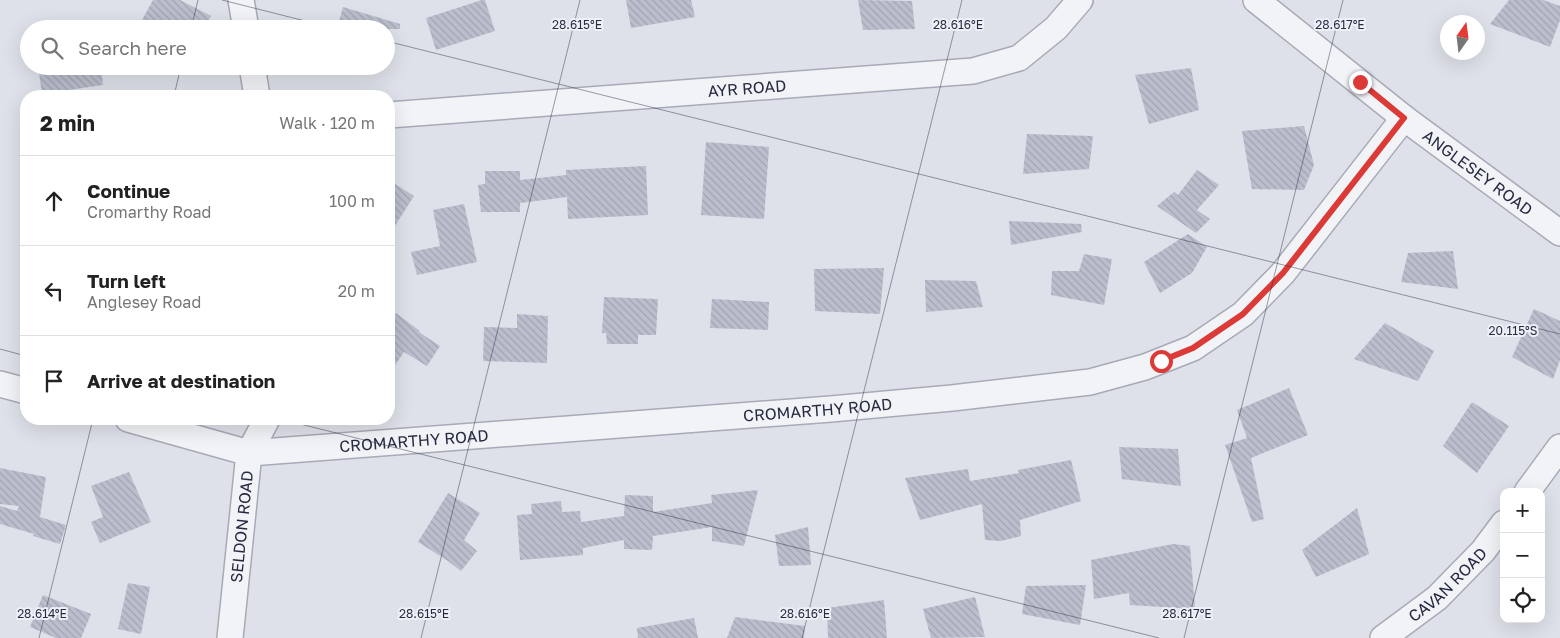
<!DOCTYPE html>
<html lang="en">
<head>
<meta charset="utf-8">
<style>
	body { margin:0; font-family:"Golos Text",sans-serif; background:#f2f2f2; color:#222 }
	.controls { position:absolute; right:15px; bottom:15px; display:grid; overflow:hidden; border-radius:10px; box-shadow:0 5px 20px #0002 }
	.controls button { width:45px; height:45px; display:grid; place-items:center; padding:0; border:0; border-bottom:1px solid #e0e0e0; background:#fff; color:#222; font:25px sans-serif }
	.compass { position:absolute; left:1440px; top:15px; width:45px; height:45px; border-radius:50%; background:#fff; box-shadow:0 5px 20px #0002; rotate:14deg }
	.stop { position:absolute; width:15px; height:15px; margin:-11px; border:4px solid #db3a37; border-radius:50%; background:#fff }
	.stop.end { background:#db3a37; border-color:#fff; box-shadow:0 1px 5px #0008 }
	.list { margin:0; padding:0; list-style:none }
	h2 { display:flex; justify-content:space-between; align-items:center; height:65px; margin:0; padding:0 20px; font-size:21px }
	h2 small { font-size:16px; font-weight:400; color:#767676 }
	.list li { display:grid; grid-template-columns:32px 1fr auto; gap:15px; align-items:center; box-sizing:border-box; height:90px; padding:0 20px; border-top:1px solid #e0e0e0 }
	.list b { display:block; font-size:19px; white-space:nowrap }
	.list p { margin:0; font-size:16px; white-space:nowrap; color:#767676 }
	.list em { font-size:16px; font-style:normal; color:#767676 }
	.icon { flex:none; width:28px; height:28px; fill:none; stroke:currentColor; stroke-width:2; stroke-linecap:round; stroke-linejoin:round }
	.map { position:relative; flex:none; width:1560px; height:638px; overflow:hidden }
	.search { position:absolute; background:#fff; box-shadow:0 5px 20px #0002; left:20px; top:20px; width:375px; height:55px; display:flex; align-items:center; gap:12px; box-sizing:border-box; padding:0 18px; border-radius:28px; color:#767676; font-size:19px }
	.panel { position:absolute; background:#fff; box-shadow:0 5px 20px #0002; left:20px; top:90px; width:375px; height:335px; border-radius:20px }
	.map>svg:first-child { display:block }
	.building { fill:url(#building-back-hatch) }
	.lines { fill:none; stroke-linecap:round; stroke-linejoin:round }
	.minor-casing { stroke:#a7aab7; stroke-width:28 }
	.minor { stroke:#f2f3f7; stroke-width:25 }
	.route { stroke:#db3a37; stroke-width:6 }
	.ticks { fill:none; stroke:#262b42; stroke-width:1; stroke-opacity:0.45 }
	.labels { text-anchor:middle; stroke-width:4; stroke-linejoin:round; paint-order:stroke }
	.street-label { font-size:16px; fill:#262b42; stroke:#eef0f7 }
	.ticks-label { font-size:12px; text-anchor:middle; fill:#262b42; stroke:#eef0f7; stroke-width:4; stroke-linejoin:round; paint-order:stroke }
</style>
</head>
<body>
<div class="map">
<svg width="1560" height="638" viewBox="0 0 1560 638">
	<defs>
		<pattern id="building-back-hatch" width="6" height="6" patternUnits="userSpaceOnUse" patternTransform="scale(1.25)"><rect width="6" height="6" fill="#bbbfcd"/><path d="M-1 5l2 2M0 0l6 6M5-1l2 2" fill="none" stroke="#a1a4b1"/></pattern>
	</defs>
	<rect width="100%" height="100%" fill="#dee1e9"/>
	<path class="building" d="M153 0H180L211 16 204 29H137Z
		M482 0H485L495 31 436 50 426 18Z
		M626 0H691L695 17 631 28Z
		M858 0 912 1 915 29 863 30Z
		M1509 0H1543L1560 6V20L1550 47 1490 24Z
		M343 7 400 24V29H337Z
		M38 66H101L103 85 42 94Z
		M1191 68 1199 110 1149 124 1135 75Z
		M1304 126 1314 165 1304 190 1252 189 1242 131Z
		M1027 134 1093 136 1089 169 1023 174Z
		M706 142 769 147 764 219 701 215Z
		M646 166 648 215 568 219 567 197 520 203V212H481L478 185 485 184V171H520V180L566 175V170Z
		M1197 170 1219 185 1197 210 1210 219 1196 233 1157 206 1174 192 1178 195Z
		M389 180 414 196 389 235Z
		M464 204 477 262 417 275 411 252 440 246 433 210Z
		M1009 221 1081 224 1082 232 1011 245Z
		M1188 234 1207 247 1192 273 1160 293 1144 262Z
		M1453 251 1458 289 1401 282 1408 253Z
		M1084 254 1112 259 1104 305 1051 295 1052 271H1079Z
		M884 268 880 314 815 311 814 269Z
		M925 280 976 281 983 307 926 312Z
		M604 297 658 299 656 335H638V344H607L606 333H602Z
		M712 299 769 302 768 330 710 328Z
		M1534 309 1560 321V360L1553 379 1512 357Z
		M396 313 420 331 419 332 440 346 427 366 404 352 389 374V323Z
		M517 314 548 316 547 363 483 361 484 327 517 328Z
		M1385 323 1434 351 1418 381 1354 359Z
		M1289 388 1308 435 1251 458 1264 519 1252 522 1225 445 1247 438 1237 410Z
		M1472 402 1509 426 1477 473 1443 446Z
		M1119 447 1178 449 1181 486 1122 479Z
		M1071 460 1081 501 1020 520 1021 536 1001 541 985 540 982 504 920 520 905 478 968 469 970 481 1019 473 1018 470Z
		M0 468 46 477 40 517 66 525 60 544 33 536 34 534 0 524V506L17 511 19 506 0 504Z
		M129 472 151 522 100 543 91 522 103 517 91 486Z
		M758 490 744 546 712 541V527L653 536 652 550 624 549V540L583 548V555L520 560 517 515 532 514 531 504 561 501 562 512 580 511 581 522 624 516 625 495 653 496V512L712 503 711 495Z
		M448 493 480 513 464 540 477 551 461 571 448 561 418 542Z
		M1357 508 1369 554 1316 577 1302 550Z
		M808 527 811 565 779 566 775 535Z
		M1173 544 1190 546 1195 609 1130 605 1129 593 1094 599 1091 560Z
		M128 583 150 587 141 634 118 629Z
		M1086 585 1080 625 1022 614 1026 586Z
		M43 595 91 614 81 638H56L30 627Z
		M975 597 985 637 931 638 923 609Z
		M884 600 887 638H828L827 608Z
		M735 617 805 626 804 638H727Z
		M694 618 698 638H638L637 628Z"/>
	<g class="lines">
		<defs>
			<g id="minor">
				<path d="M241 0 246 29"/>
				<path id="s1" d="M1256 0 1404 118 1560 233"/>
				<path d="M252 66 257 96"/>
				<path id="s2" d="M389 115 973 71 1019 58 1056 28 1080 0"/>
				<path d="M0 384 26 391"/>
				<path id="s3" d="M128 419 249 453 831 409 952 398 1090 382 1145 367 1193 348 1243 314 1283 273 1404 118"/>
				<path d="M1527 492 1560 447"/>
				<path id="s4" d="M230 638 249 453 267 419"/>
				<path id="s5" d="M1383 638 1437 598 1483 551 1504 523"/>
			</g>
		</defs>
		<use href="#minor" class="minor-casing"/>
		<use href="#minor" class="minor"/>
	</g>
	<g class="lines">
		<path class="route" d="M1161 361 1193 348 1243 314 1283 273 1404 118 1360 82"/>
	</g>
	<path class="ticks" d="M222 0 337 29M191 29 198 0M386 41 1560 334M174 96 181 66M0 349 26 356M280 419 1159 638M39 638 93 419M421 638 580 0M802 638 962 0M1184 638 1343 0"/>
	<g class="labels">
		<g class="street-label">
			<text dy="6" stroke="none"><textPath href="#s2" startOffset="359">AYR ROAD</textPath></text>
			<text dy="6" stroke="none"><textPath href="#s1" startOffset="281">ANGLESEY ROAD</textPath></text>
			<text dy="6" stroke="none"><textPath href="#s3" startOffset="696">CROMARTHY ROAD</textPath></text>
			<text dy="6" stroke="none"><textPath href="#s3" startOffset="291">CROMARTHY ROAD</textPath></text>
			<text dy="6" stroke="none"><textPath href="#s4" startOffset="112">SELDON ROAD</textPath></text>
			<text dy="6" stroke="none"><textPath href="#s5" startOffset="84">CAVAN ROAD</textPath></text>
		</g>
	</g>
	<g class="ticks-label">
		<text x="577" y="29">28.615°E</text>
		<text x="958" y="29">28.616°E</text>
		<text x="1340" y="29">28.617°E</text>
		<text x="1513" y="335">20.115°S</text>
		<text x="42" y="618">28.614°E</text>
		<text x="424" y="618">28.615°E</text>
		<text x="805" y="618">28.616°E</text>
		<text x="1187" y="618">28.617°E</text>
	</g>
</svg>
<div class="controls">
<button>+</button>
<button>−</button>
<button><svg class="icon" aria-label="locate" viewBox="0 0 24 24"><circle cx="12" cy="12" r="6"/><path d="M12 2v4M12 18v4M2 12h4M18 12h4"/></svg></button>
</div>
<svg class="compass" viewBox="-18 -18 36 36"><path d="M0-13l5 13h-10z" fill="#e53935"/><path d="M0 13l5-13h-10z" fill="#767676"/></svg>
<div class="stop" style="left:1161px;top:361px"></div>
<div class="stop end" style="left:1360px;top:82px"></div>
<div class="search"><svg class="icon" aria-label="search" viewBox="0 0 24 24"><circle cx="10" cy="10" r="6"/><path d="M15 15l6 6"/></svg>Search here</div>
<section class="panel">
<h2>2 min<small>Walk · 120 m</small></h2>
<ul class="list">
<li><svg class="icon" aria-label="ahead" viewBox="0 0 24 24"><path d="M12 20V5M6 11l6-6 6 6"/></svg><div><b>Continue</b><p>Cromarthy Road</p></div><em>100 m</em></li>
<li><svg class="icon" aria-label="left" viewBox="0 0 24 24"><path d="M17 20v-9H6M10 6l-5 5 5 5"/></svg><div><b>Turn left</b><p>Anglesey Road</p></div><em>20 m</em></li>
<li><svg class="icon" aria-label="arrive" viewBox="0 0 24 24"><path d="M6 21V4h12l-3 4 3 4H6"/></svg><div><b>Arrive at destination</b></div></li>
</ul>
</section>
</div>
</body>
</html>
